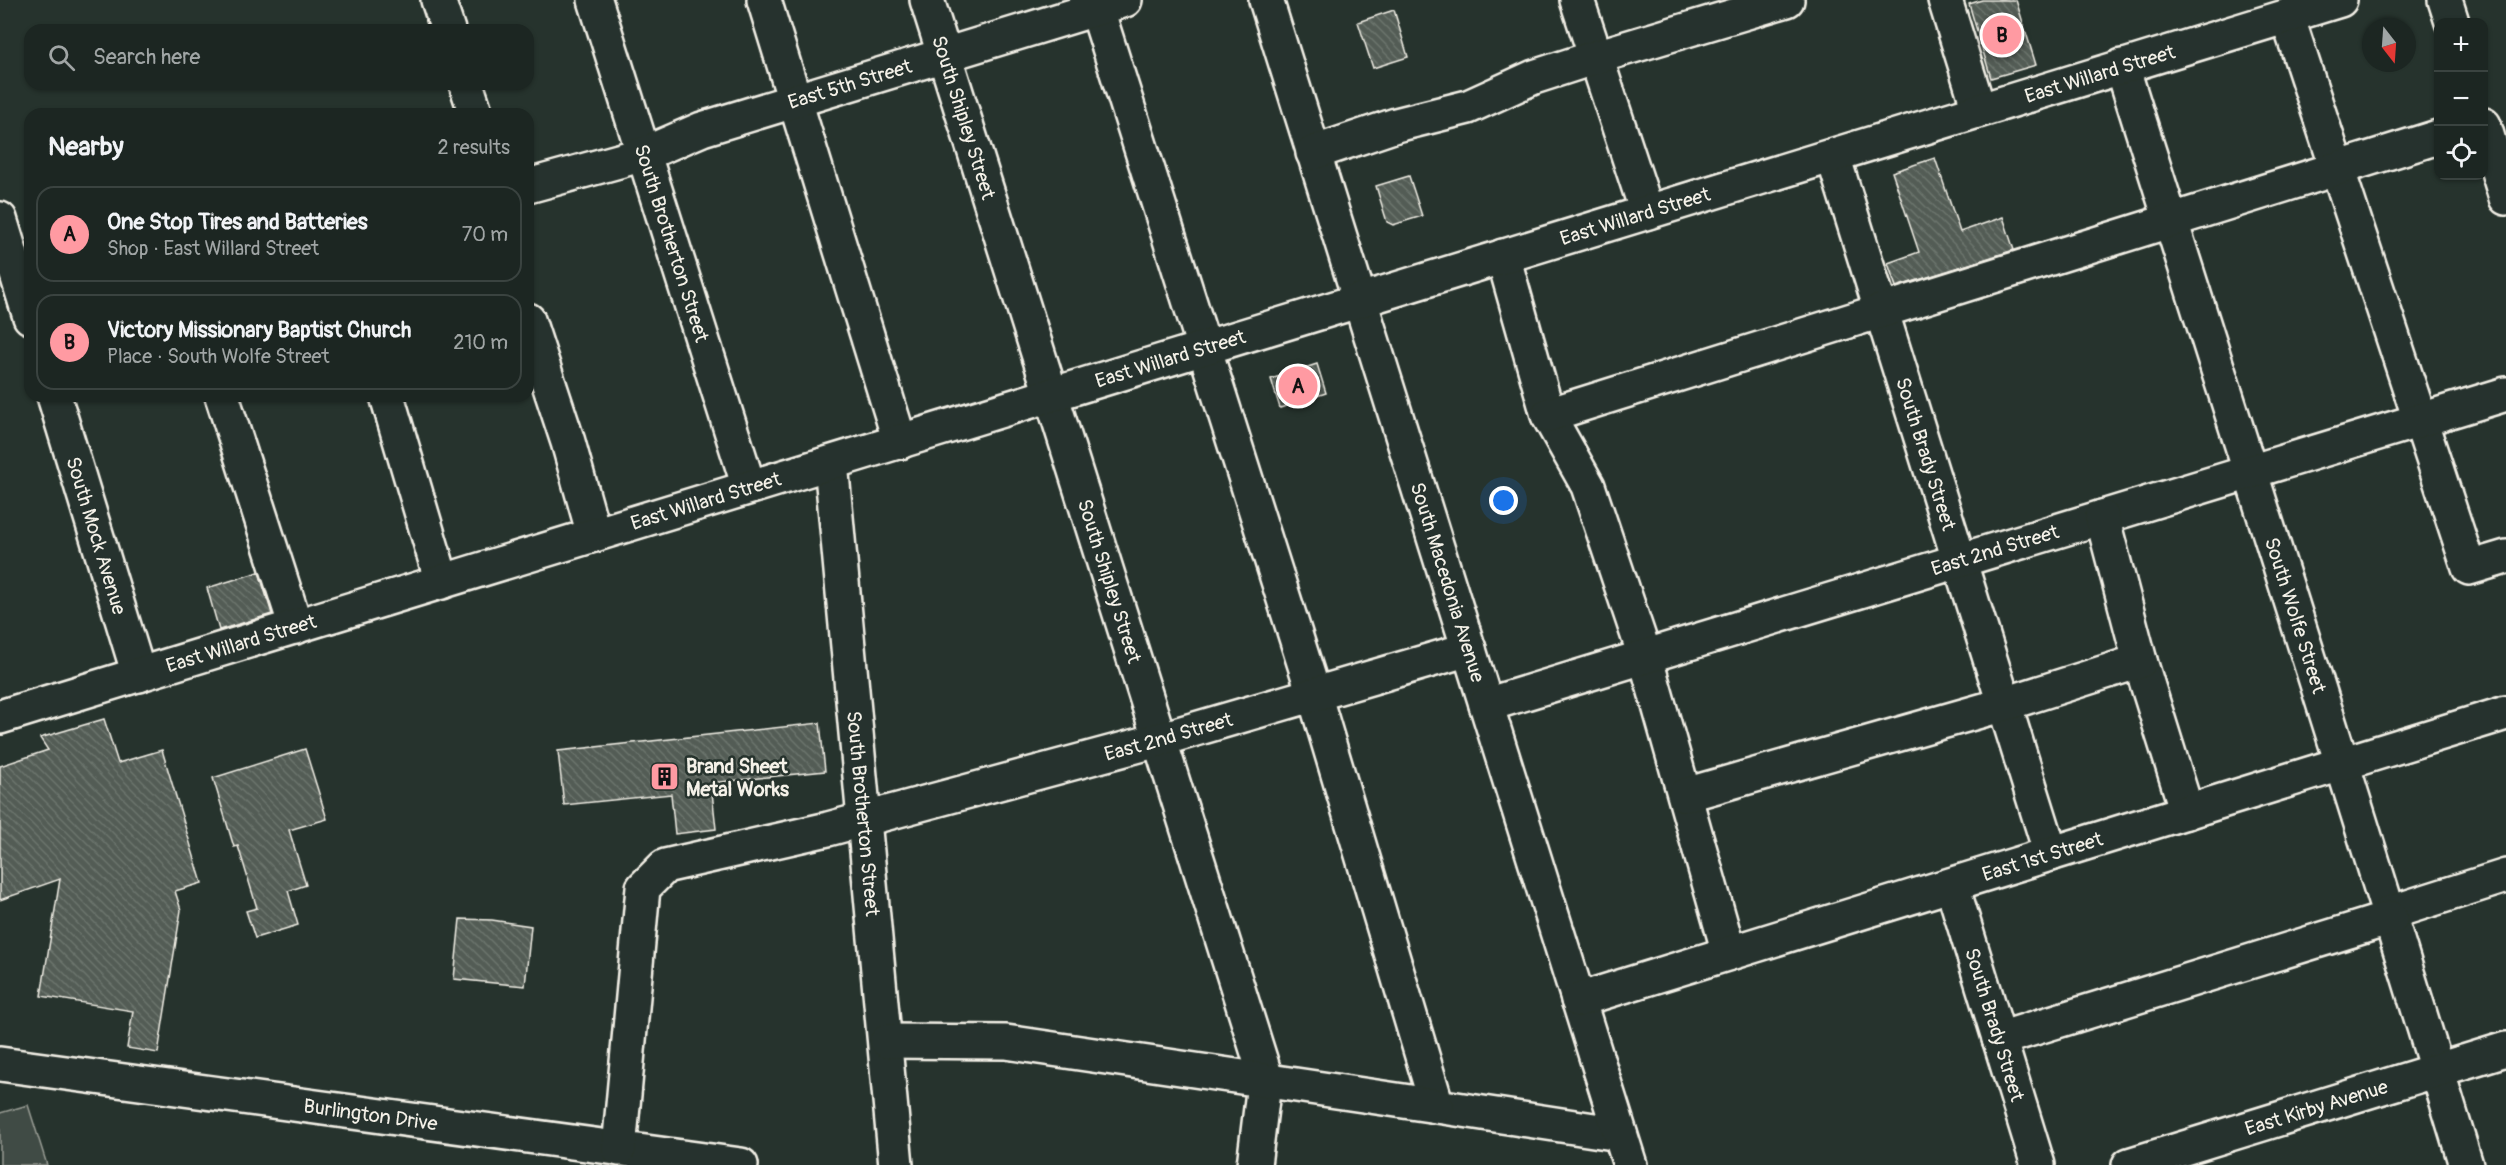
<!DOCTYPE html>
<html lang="en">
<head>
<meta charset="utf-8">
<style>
	body { margin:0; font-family:Pangolin,sans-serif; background:#29322f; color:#f1f3f6 }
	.controls { position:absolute; right:18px; top:18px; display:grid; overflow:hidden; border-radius:12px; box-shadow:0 2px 4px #0004 }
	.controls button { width:54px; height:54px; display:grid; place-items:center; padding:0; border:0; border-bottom:2px solid #3a4340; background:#1c2622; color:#f1f3f6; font:30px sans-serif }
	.compass { position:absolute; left:2362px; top:18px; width:54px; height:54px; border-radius:50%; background:#1c2622; box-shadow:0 2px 4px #0004; rotate:163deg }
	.you { position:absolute; left:1504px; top:501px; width:21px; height:21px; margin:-15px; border:4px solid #fff; border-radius:50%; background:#1a73e8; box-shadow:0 0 0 9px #1a73e833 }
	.badge { display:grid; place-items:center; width:39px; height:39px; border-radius:50%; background:#ff9aa2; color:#111; font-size:20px; font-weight:700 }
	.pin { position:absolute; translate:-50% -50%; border:3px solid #fff; box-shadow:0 2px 6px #0006 }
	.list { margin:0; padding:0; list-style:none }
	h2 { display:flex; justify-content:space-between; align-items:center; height:78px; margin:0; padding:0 24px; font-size:26px }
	h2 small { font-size:20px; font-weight:400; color:#a0a5a5 }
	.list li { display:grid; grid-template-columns:39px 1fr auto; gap:18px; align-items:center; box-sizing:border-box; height:96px; margin:0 12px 12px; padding:0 12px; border:2px solid #3a4340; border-radius:18px }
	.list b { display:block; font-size:22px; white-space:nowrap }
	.list p { margin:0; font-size:20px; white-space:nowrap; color:#a0a5a5 }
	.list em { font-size:20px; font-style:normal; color:#a0a5a5 }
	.icon { flex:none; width:33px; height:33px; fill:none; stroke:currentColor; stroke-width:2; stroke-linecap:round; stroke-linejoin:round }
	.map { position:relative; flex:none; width:2506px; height:1165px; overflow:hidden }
	.search { position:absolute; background:#1c2622; box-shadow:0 2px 4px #0004; left:24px; top:24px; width:510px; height:66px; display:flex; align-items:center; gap:15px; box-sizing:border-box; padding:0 21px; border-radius:18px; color:#a0a5a5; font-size:22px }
	.panel { position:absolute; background:#1c2622; box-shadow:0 2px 4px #0004; left:24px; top:108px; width:510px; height:294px; border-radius:18px }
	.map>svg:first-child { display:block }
	.green { fill:#414b45; stroke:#9a9e96; stroke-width:1.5 }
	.building { fill:url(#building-back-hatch); stroke:#f4f1e8; stroke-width:1.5 }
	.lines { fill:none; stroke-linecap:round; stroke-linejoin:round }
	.minor-casing { stroke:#f4f1e8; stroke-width:38 }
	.minor { stroke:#26332d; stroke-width:33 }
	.labels { text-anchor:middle; stroke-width:5; stroke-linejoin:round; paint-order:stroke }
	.street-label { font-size:20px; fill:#f4f1e8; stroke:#26332d }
	.poi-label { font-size:20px; font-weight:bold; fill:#f4f1e8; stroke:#26332d; text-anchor:start }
</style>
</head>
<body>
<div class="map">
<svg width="2506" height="1165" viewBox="0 0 2506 1165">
	<defs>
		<pattern id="building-back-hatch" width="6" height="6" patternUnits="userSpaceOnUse" patternTransform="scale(1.5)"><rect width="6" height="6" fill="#525c55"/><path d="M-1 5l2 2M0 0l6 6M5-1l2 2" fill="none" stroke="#6c746d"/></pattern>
	</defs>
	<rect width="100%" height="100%" fill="#26332d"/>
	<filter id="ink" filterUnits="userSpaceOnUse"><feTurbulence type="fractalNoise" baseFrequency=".0167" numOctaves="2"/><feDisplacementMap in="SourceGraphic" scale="12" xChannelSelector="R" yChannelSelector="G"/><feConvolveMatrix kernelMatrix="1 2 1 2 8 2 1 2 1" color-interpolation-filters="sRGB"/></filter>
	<g filter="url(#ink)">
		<path class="green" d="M28 1105 47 1165H0V1113Z"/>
		<path class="building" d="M1982 0H2016L2036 65 1991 78 1969 4Z
			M1394 10 1408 57 1373 68 1358 22Z
			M1935 158 1960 232 2003 217 2014 250 1896 287 1888 263 1919 252 1892 172Z
			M1409 176 1422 216 1393 225 1387 222 1376 186Z
			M1317 364 1326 393 1280 408 1271 379Z
			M259 572 272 614 219 630 207 588Z
			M104 719 118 763 162 750 202 883 175 891 181 910 158 1053 127 1048 133 1011 41 996 60 879 0 900V766L48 750 40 738Z
			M820 723 825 771 711 783 716 829 675 834 671 794 564 805 558 751Z
			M305 749 327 819 289 830 306 885 288 891 298 925 255 938 246 911 257 908 238 846 234 847 213 778Z
			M460 919 492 920 531 926 525 986 454 979Z"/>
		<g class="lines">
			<defs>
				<g id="minor">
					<path d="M438 0 448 30"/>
					<path id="s1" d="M595 0 749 487"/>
					<path d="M764 0 900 442"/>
					<path id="s2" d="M927 0 1265 1075 1254 1165"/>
					<path d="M1094 0 1314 694 1437 1106 1620 1134"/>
					<path id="s3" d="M1266 0 1630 1165"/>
					<path d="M1577 0 1647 212"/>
					<path d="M1945 0 1979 110"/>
					<path d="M2445 0 2452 22"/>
					<path d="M2287 16 2469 568 2506 557"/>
					<path id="s4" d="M2122 66C2237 432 2355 797 2466 1165"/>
					<path d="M466 84 476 114"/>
					<path d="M2484 125 2506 198"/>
					<path d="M1313 153 1396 125 1468 107 1534 77 1596 57 1787 0"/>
					<path id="s5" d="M1833 156 2051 854"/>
					<path id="s6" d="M528 186 644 154 702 129 1125 0"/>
					<path d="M0 219 30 317"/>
					<path d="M1503 256 1548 415 1588 486 1645 656 1729 953"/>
					<path d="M528 320 568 442 594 535"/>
					<path id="s7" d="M54 396 139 675"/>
					<path d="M222 396 296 627"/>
					<path d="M387 396 442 582"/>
					<path d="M1548 415 2438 137"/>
					<path id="s8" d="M831 463 896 1165"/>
					<path d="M2140 661 2187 812"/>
					<path id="s9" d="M1486 705 2506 394"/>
					<path id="s10" d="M0 717 2340 0"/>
					<path d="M1685 795 2005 704 2140 661 2102 517"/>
					<path id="s11" d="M1952 885 2038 1165"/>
					<path d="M2389 913 2506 876"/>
					<path id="s12" d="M1578 1000 2506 713"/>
					<path d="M1999 1039 2391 918"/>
					<path d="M887 1041 1006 1042 1437 1106"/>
					<path id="s13" d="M0 1064 741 1165"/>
					<path id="s14" d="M619 1149 643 888 665 866 828 829 1158 740 1469 649"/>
					<path id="s15" d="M2129 1165 2506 1049"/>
				</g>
			</defs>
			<use href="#minor" class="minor-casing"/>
			<use href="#minor" class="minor"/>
		</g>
	</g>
	<defs>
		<symbol id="building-square" viewBox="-11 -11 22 22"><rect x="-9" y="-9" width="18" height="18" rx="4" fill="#ff9aa2" stroke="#26332d"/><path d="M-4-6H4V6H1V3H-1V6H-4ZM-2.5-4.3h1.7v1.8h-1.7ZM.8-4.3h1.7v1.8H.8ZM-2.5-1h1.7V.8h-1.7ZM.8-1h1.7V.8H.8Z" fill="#111"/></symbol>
	</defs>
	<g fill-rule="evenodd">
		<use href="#building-square" x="648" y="760" width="33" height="33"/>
	</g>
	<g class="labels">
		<g class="street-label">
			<text dy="7" stroke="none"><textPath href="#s10" startOffset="2196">East Willard Street</textPath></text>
			<text dy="7" stroke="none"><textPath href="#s6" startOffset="338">East 5th Street</textPath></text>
			<text dy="7" stroke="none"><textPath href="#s2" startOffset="123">South Shipley Street</textPath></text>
			<text dy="7" stroke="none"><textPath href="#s10" startOffset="1710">East Willard Street</textPath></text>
			<text dy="7" stroke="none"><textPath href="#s1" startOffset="255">South Brotherton Street</textPath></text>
			<text dy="7" stroke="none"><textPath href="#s10" startOffset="1224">East Willard Street</textPath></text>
			<text dy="7" stroke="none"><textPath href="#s5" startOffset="312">South Brady Street</textPath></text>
			<text dy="7" stroke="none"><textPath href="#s10" startOffset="738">East Willard Street</textPath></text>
			<text dy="7" stroke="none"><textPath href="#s7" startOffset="146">South Mock Avenue</textPath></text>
			<text dy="7" stroke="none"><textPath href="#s9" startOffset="532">East 2nd Street</textPath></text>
			<text dy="7" stroke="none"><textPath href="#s2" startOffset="609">South Shipley Street</textPath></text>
			<text dy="7" stroke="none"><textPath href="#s3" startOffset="610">South Macedonia Avenue</textPath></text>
			<text dy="7" stroke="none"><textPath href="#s4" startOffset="576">South Wolfe Street</textPath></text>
			<text dy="7" stroke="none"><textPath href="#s10" startOffset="252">East Willard Street</textPath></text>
			<text dy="7" stroke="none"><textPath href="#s14" startOffset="813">East 2nd Street</textPath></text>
			<text dy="7" stroke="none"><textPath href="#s8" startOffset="352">South Brotherton Street</textPath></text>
			<text dy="7" stroke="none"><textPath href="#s12" startOffset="486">East 1st Street</textPath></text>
			<text dy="7" stroke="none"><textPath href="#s11" startOffset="146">South Brady Street</textPath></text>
			<text dy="7" stroke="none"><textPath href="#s15" startOffset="196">East Kirby Avenue</textPath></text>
			<text dy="7" stroke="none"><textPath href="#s13" startOffset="374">Burlington Drive</textPath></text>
		</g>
		<g class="poi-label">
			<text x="686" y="773">Brand Sheet<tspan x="686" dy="23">Metal Works</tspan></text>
		</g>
	</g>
</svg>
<div class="controls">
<button>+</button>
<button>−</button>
<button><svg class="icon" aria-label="locate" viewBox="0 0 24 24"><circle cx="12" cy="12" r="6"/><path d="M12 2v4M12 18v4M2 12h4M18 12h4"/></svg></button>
</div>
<svg class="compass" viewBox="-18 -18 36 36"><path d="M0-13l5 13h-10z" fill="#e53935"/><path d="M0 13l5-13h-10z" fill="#a0a5a5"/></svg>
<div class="you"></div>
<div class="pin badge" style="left:1298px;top:386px">A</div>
<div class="pin badge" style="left:2002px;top:35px">B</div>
<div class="search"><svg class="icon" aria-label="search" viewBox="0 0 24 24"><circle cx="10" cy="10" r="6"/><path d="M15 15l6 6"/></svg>Search here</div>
<section class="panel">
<h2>Nearby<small>2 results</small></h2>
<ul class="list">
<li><span class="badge">A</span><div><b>One Stop Tires and Batteries</b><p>Shop · East Willard Street</p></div><em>70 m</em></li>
<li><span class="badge">B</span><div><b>Victory Missionary Baptist Church</b><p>Place · South Wolfe Street</p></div><em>210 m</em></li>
</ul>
</section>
</div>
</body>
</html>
